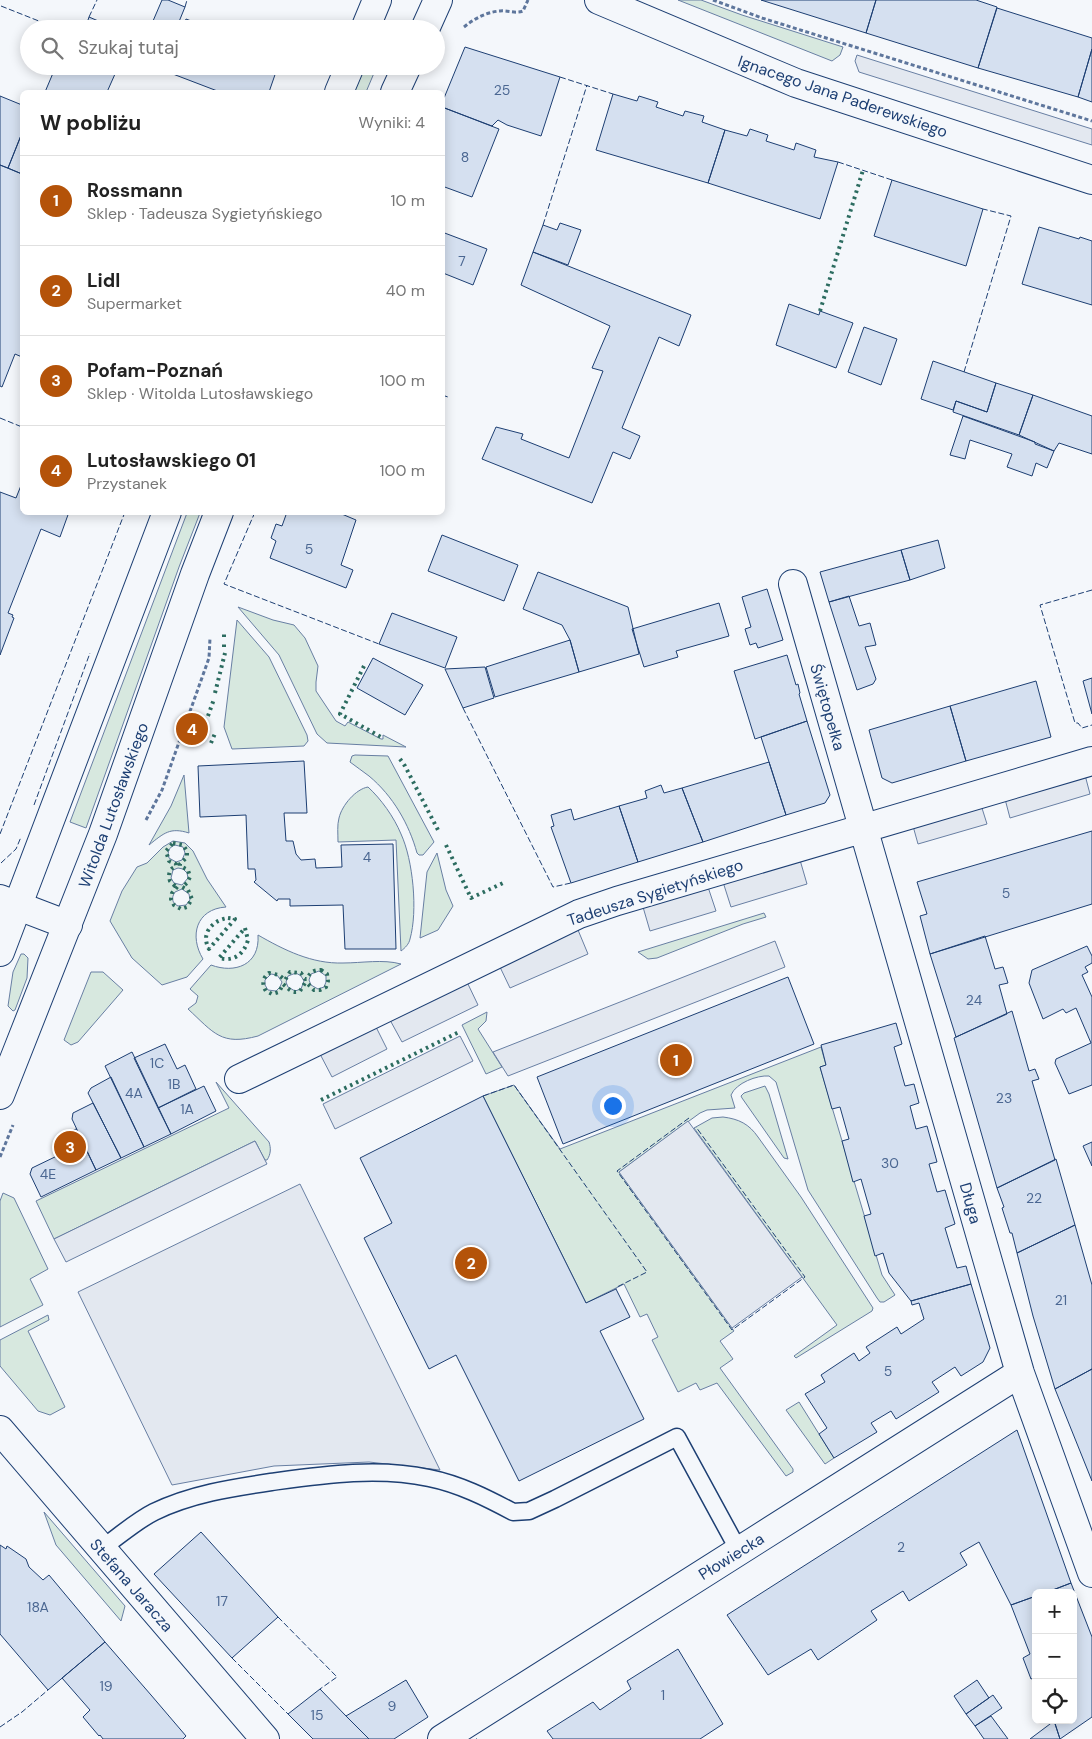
<!DOCTYPE html>
<html lang="pl">
<head>
<meta charset="utf-8">
<style>
	body { margin:0; font-family:"DM Sans",sans-serif; background:#f2f2f2; color:#222 }
	.controls { position:absolute; right:15px; bottom:15px; display:grid; overflow:hidden; border-radius:8px; box-shadow:0 2px 12px #0003 }
	.controls button { width:45px; height:45px; display:grid; place-items:center; padding:0; border:0; border-bottom:1px solid #e0e0e0; background:#fff; color:#222; font:25px sans-serif }
	.you { position:absolute; left:612px; top:1105px; width:18px; height:18px; margin:-12px; border:4px solid #fff; border-radius:50%; background:#1a73e8; box-shadow:0 0 0 8px #1a73e833 }
	.badge { display:grid; place-items:center; width:32px; height:32px; border-radius:50%; background:#b45309; color:#fff; font-size:16px; font-weight:700 }
	.pin { position:absolute; translate:-50% -50%; border:2px solid #fff; box-shadow:0 1px 5px #0006 }
	.list { margin:0; padding:0; list-style:none }
	h2 { display:flex; justify-content:space-between; align-items:center; height:65px; margin:0; padding:0 20px; font-size:21px }
	h2 small { font-size:16px; font-weight:400; color:#767676 }
	.list li { display:grid; grid-template-columns:32px 1fr auto; gap:15px; align-items:center; box-sizing:border-box; height:90px; padding:0 20px; border-top:1px solid #e0e0e0 }
	.list b { display:block; font-size:19px; white-space:nowrap }
	.list p { margin:0; font-size:16px; white-space:nowrap; color:#767676 }
	.list em { font-size:16px; font-style:normal; color:#767676 }
	.icon { flex:none; width:28px; height:28px; fill:none; stroke:currentColor; stroke-width:2; stroke-linecap:round; stroke-linejoin:round }
	.map { position:relative; flex:none; width:1092px; height:1739px; overflow:hidden }
	.search { position:absolute; background:#fff; box-shadow:0 2px 12px #0003; left:20px; top:20px; width:425px; height:55px; display:flex; align-items:center; gap:12px; box-sizing:border-box; padding:0 18px; border-radius:28px; color:#767676; font-size:19px }
	.panel { position:absolute; background:#fff; box-shadow:0 2px 12px #0003; left:20px; top:90px; width:425px; height:425px; border-radius:8px }
	.map>svg:first-child { display:block }
	.green { fill:#d7e8df; stroke:#687fa3; fill-rule:evenodd }
	.parking { fill:#e3e8f0; stroke:#687fa3 }
	.building { fill:#d5e0f0; stroke:#1d3f73 }
	.lines { fill:none; stroke-linecap:round; stroke-linejoin:round }
	.lane-casing { stroke:#1d3f73; stroke-width:19 }
	.street-casing { stroke:#1d3f73; stroke-width:30 }
	.secondary-casing { stroke:#1d3f73; stroke-width:30 }
	.path { stroke:#5e769c; stroke-width:3; stroke-dasharray:4 2.5; stroke-linecap:butt }
	.lane { stroke:#f4f7fb; stroke-width:16 }
	.street { stroke:#f4f7fb; stroke-width:28 }
	.secondary { stroke:#f4f7fb; stroke-width:28 }
	.hedge { stroke:#2c6c60; stroke-width:4; stroke-dasharray:2.5 4; stroke-linecap:butt }
	.fence { stroke:#1d3f73; stroke-width:1; stroke-dasharray:6 2.5; stroke-linecap:butt }
	.labels { text-anchor:middle; stroke-width:4; stroke-linejoin:round; paint-order:stroke }
	.number-label { font-size:14px; fill:#4b6792 }
	.street-label { font-size:16px; fill:#1d3f73; stroke:#f4f7fb }
</style>
</head>
<body>
<div class="map">
<svg width="1092" height="1739" viewBox="0 0 1092 1739">
	<rect width="100%" height="100%" fill="#f4f7fb"/>
	<path class="green" d="M678 0H701L742 15 843 47 840 55 832 61Z
		M364 66H377L366 92H354Z
		M187 513H200L179 567 86 828 70 822Z
		M238 607 273 620 294 625 305 638 318 666 316 682V691L336 721 345 726 348 722 381 739H383V735L406 747 327 743 317 734 279 655Z
		M237 620 269 657 307 735 308 741 304 746 232 749 224 727Z
		M355 755 388 756 434 842 423 855H419L417 853C409 824 393 796 369 776 363 771 356 767 350 762L352 756Z
		M184 775 189 833C170 827 164 833 149 845L171 806Z
		M368 787C381 799 394 817 401 834 413 860 418 911 410 939 409 944 405 948 401 951L396 840 338 842C338 834 337 825 339 818 342 805 356 789 368 787Z
		M173 841 185 843 193 851 207 879 226 907C196 909 189 936 203 959L187 977 162 985 132 958 110 921 122 891 137 867 147 863 163 847ZM175 845 183 847 185 853 182 860 176 862 169 858C167 852 169 847 175 845ZM178 868 183 869 187 873 188 878 182 885 174 883 171 878 173 870ZM182 889 189 894 190 900 186 905 178 906C172 903 171 898 175 892Z
		M437 853 446 890 453 906 438 930 420 938 427 872Z
		M764 913 766 917 743 924 657 958 648 959 638 952Z
		M258 935C284 950 312 964 343 963 362 963 383 959 401 964L258 1036C221 1046 214 1033 188 1009L196 1003 198 996 190 989 211 965C235 974 260 965 258 935ZM319 971 326 976V982L324 987 318 989 311 985 309 980 311 974ZM296 973 301 976 304 981 301 989 295 991 288 987 286 982 288 976ZM271 974 277 975 282 982 280 987 276 991 268 990 265 985V980Z
		M21 954H24L28 958 27 978 15 1010 13 1011 8 1006 13 972Z
		M91 972H103L123 990 78 1042 71 1045 64 1040Z
		M487 1012 486 1021 478 1029 502 1067 486 1074 462 1025Z
		M821 1047 826 1065 820 1067 882 1275 895 1295 884 1302H880L877 1298 808 1190 776 1082 769 1076C757 1075 736 1083 731 1095L735 1108 707 1110 700 1113 619 1172 734 1331 720 1341 733 1359 720 1368 793 1469V1472L786 1476 717 1383 700 1390 696 1383 678 1392 652 1340 658 1337 647 1314 640 1317 624 1284 586 1303 483 1096 514 1085 560 1149Z
		M216 1082 269 1142C271 1148 271 1154 267 1160H265L255 1141 54 1239 36 1201 229 1108Z
		M765 1086 769 1094 788 1159 784 1158 742 1098 741 1096 744 1093Z
		M723 1117C739 1119 749 1124 758 1137L801 1197 873 1308 872 1311 796 1358 794 1356 837 1325 694 1128 712 1118Z
		M3 1193 14 1198 48 1269 30 1279 43 1305 0 1327V1201Z
		M48 1315 49 1320 28 1331 65 1407 50 1415 38 1411 0 1366V1340Z
		M799 1402 834 1458 825 1464 786 1410Z
		M44 1512 125 1606 121 1621 56 1545Z"/>
	<path class="parking" d="M857 55 1092 129V145L859 72 855 61Z
		M1085 775 1090 794 1010 818 1005 799Z
		M981 805 987 824 918 844 913 826Z
		M800 860 807 884 731 907 723 882Z
		M708 887 716 911 650 931 643 907Z
		M578 930 588 954 510 988 499 965Z
		M775 941 785 967 508 1076 493 1052Z
		M467 982 478 1005 402 1042 390 1020Z
		M376 1027 387 1049 332 1077 320 1054Z
		M460 1036 473 1061 335 1129 323 1104Z
		M688 1121 802 1277 732 1328 619 1172Z
		M255 1141 267 1164 66 1262 54 1239Z
		M300 1184 440 1470 369 1462 274 1466 172 1485 78 1292Z"/>
	<path class="building" d="M162 0H168L185 7 176 29H129L132 21 150 28Z
		M761 0H876L866 33Z
		M876 0H976L997 7 978 68 866 33Z
		M997 8 1092 38V49L1078 97 978 68Z
		M89 17 117 29H85Z
		M186 19 212 29H182Z
		M465 47 560 77 541 136 507 125 498 120 492 126 442 107V103Z
		M1092 49V102L1078 97Z
		M56 66H95L115 74 107 92H45Z
		M167 66H278L269 92H220L165 71Z
		M613 94 637 101 639 96 658 102 656 107 683 116 685 111 704 116 702 122 725 130 708 183 596 150Z
		M0 96 22 105V133L8 168 0 165Z
		M442 107 499 129 472 197 442 186Z
		M750 129 768 135 766 141 794 150 796 143 816 150 814 157 838 162 820 219 708 183 725 130 747 136Z
		M22 133V174L8 168Z
		M0 165 22 174V357L15 354 2 387 0 386Z
		M892 180 983 209 966 266 874 236Z
		M560 223 581 230 568 265 533 252 543 225 557 230Z
		M1039 227 1079 239 1080 237 1092 241V305L1022 284Z
		M442 232 487 249 473 285 443 273 442 274Z
		M533 252 691 315 679 346 659 337 622 428 640 436 630 459 613 452 592 503 482 459 496 427 523 434 521 439 569 458 603 371 592 368 610 326 521 285Z
		M789 304 819 315 820 311 853 323 836 368 776 345Z
		M864 327 897 339 881 385 848 372Z
		M933 361 996 383 987 412 956 401 953 410 921 399Z
		M996 383 1033 395 1019 435 953 412 956 401 987 412Z
		M1033 395 1092 416V454L1059 443 1054 451 1019 435Z
		M963 416 1035 442V444L1054 451 1047 468 1036 463 1032 476 1007 467 1012 454 970 440 965 459 950 455Z
		M22 483V512H69L60 537 41 529 8 613 13 615 12 617 14 618 0 655V492L16 498Z
		M287 512H337L356 520 341 565 353 570 346 588 270 558 276 541 271 538 276 524 282 526Z
		M442 535 518 565 504 601 428 571Z
		M938 540 945 568 910 580 901 550Z
		M901 550 910 580 829 602 820 572Z
		M538 572 628 607 639 654 579 672 570 640 562 625 523 609Z
		M767 589 783 640 758 648 756 643 750 645 745 629 751 627 742 597Z
		M849 596 859 626 870 623 876 645 865 647 876 679 873 684 857 690 829 602Z
		M719 603 729 636 676 651 678 657 644 667 632 629Z
		M392 613 457 637 445 668 379 644Z
		M570 640 579 672 495 697 486 667Z
		M787 655 796 685 798 684 800 693 799 694 807 721 755 739 734 671Z
		M373 658 423 685 405 715 357 688Z
		M485 667 494 698 463 708 445 669Z
		M1092 678V714L1083 681Z
		M1036 681 1051 737 966 761 950 706Z
		M950 706 966 761 892 783 882 778 869 730Z
		M807 721 830 795 825 803 786 815 761 737Z
		M304 761 307 813H284L286 841H293L296 854 301 860 315 859 316 868 342 867 341 845 393 844 396 949H345L343 905 290 906V899H278L277 901 254 882 256 880 255 869H248L246 815 200 817 198 766Z
		M769 762 786 815 703 842 682 788Z
		M661 785 664 793 682 788 703 842 638 862 619 806 647 798 645 791Z
		M619 806 638 862 571 883 551 827 554 826 551 815 571 809 574 820Z
		M1092 831V904L930 954 920 916 927 914 917 882Z
		M985 936 995 969 1003 967 1008 983 999 985 1007 1014 956 1037 930 954Z
		M1087 946 1092 956V963L1085 967 1088 972 1082 975 1092 997V1085L1069 1094 1055 1063 1056 1059 1091 1043 1076 1008 1066 1013 1063 1009 1043 1019 1029 983 1032 970Z
		M788 977 814 1044 563 1144 537 1077Z
		M1012 1011 1029 1071 1035 1069 1039 1079 1032 1081 1055 1160 997 1188 954 1038Z
		M896 1023 902 1044 894 1047 905 1086 914 1084 919 1103 910 1106 916 1129 927 1126 937 1162 929 1164 937 1192 945 1190 955 1224 945 1228 957 1268 966 1266 971 1284 911 1301 889 1273 883 1253 875 1256 864 1216 871 1214 861 1179 853 1182 842 1141 849 1139 840 1107 832 1109 820 1067 826 1065 821 1045Z
		M165 1044 177 1069 185 1065 196 1089 158 1108 134 1058Z
		M132 1052 171 1134 144 1147 105 1066Z
		M111 1077 144 1147 121 1158 88 1093 91 1088Z
		M204 1086 216 1111 171 1134 158 1108Z
		M483 1096 586 1303 616 1289 630 1317 600 1331 644 1419 519 1481 456 1355 429 1369 364 1238 392 1223 360 1158Z
		M93 1103 121 1158 96 1170 72 1119 73 1113Z
		M76 1129 96 1170 41 1197 30 1174 32 1168 59 1155 54 1144 56 1138Z
		M1092 1142V1166L1083 1146Z
		M1056 1159 1075 1225 1017 1253 1012 1233H1010L1002 1208 1004 1207 997 1188Z
		M1075 1225 1092 1285V1369L1055 1389 1033 1316 1017 1253Z
		M971 1284 990 1348 983 1362 961 1376 955 1367 932 1382 939 1392 896 1419 891 1411 871 1423 877 1432 834 1458 819 1434 827 1428 805 1394 825 1382 821 1375 854 1353 859 1361 870 1353 866 1347 897 1327 901 1334 924 1319 919 1303 912 1305 911 1301Z
		M1092 1369V1481L1055 1389Z
		M1017 1430 1071 1583 1045 1593H1036V1596L1011 1605 979 1542 960 1553 967 1565 909 1601 903 1591 871 1611 877 1620 818 1660 811 1649 768 1675 727 1615Z
		M201 1532 278 1617 232 1658 154 1574Z
		M0 1545 6 1549 7 1546 26 1559 29 1567 43 1580 49 1575 105 1642 48 1690 0 1634Z
		M1071 1583 1092 1637V1717L1060 1739 1054 1720H1073V1593H1045Z
		M1036 1596V1677L1031 1679 1023 1658 1030 1654 1011 1605Z
		M105 1642 151 1695 186 1736 183 1739H103L100 1735 99 1736 83 1717 90 1710 62 1678Z
		M678 1649 723 1724 700 1739H553L547 1731 593 1702 600 1710 631 1689 627 1681Z
		M406 1680 428 1717 394 1739H369L346 1716Z
		M977 1680 989 1698 966 1714 954 1696Z
		M320 1689 346 1716 369 1739H313L288 1714Z
		M993 1695 1002 1708 975 1726 966 1714Z
		M991 1716 1008 1739H984L975 1726Z
		M1054 1721 1060 1739H1030Z"/>
	<g class="lines">
		<defs>
			<path id="lane" d="M101 1549C118 1537 136 1521 154 1512 191 1494 231 1488 271 1482 323 1475 377 1467 429 1478 459 1484 487 1498 513 1512L529 1511 555 1499 677 1437 739 1551"/>
			<path id="street" d="M599 0 796 83 1092 180
				M793 584 1020 1373 1092 1573
				M0 899 68 925
				M239 1079 579 914 617 901 1092 761
				M442 1739 1020 1373"/>
			<path id="secondary" d="M365 29 377 0
				M425 29 438 0
				M339 92 350 66
				M395 92 407 66
				M0 952 167 512
				M0 1095 103 834 195 574 219 512
				M0 1430 265 1739"/>
		</defs>
		<use href="#lane" class="lane-casing"/>
		<use href="#street" class="street-casing"/>
		<use href="#secondary" class="secondary-casing"/>
		<path class="path" d="M713 0 762 18 1092 121
			M464 27C474 19 486 12 500 11 507 10 516 14 523 11L528 0
			M146 820 162 790 209 658 210 638
			M0 1157 13 1125"/>
		<use href="#lane" class="lane"/>
		<use href="#street" class="street"/>
		<use href="#secondary" class="secondary"/>
		<path class="hedge" d="M820 311 863 170
			M224 637V633
			M224 647V643
			M364 666 340 714 381 737
			M215 693 225 653
			M208 716 214 699
			M211 743 216 731
			M400 759 405 766 439 832
			M173 843 183 845 187 851V857L180 864V866L188 870 190 877 187 883 182 887 188 890 192 899 187 907 181 909 174 905 171 899 172 893 178 886H175L170 881C168 875 169 869 175 867L176 864 169 861 166 851Z
			M446 845 471 898 503 883
			M228 918 235 919 209 949C200 933 213 920 228 918Z
			M245 928 248 940C244 954 234 962 219 958Z
			M321 970 327 974 328 981 326 987 320 990H314L307 983H305L300 991C292 994 289 989 283 984L279 992 272 994 266 991C262 985 262 978 269 973L279 975 285 980 290 972 301 973 305 979H307C310 972 314 970 321 970Z
			M321 1100 459 1032"/>
		<path class="fence" d="M1 6 59 29
			M185 7 187 0
			M89 17 97 0
			M560 77 613 94
			M838 162 892 180
			M543 225 587 85
			M964 372 1011 216 983 209
			M442 395 448 397
			M0 418 22 427
			M255 512 224 584 379 644
			M1092 590 1040 605 1075 723H1078L1082 728 1092 725
			M463 708 553 887 571 883
			M34 805 90 653
			M0 834 125 512
			M1 863 16 849 21 837
			M483 1096 514 1085 647 1272 617 1287 616 1289
			M689 1118 617 1171 732 1330 805 1277 696 1127
			M278 1617 337 1677 320 1689
			M232 1658 288 1714
			M0 1727 22 1712 48 1690
			M476 1739H477"/>
	</g>
	<g class="labels">
		<g class="number-label">
			<text x="502" y="95">25</text>
			<text x="465" y="162">8</text>
			<text x="462" y="266">7</text>
			<text x="309" y="554">5</text>
			<text x="367" y="862">4</text>
			<text x="1006" y="898">5</text>
			<text x="974" y="1005">24</text>
			<text x="157" y="1068">1C</text>
			<text x="174" y="1089">1B</text>
			<text x="134" y="1098">4A</text>
			<text x="1004" y="1103">23</text>
			<text x="187" y="1114">1A</text>
			<text x="890" y="1168">30</text>
			<text x="48" y="1179">4E</text>
			<text x="1034" y="1203">22</text>
			<text x="1061" y="1305">21</text>
			<text x="888" y="1376">5</text>
			<text x="901" y="1552">2</text>
			<text x="222" y="1606">17</text>
			<text x="38" y="1612">18A</text>
			<text x="106" y="1691">19</text>
			<text x="663" y="1700">1</text>
			<text x="392" y="1711">9</text>
			<text x="317" y="1720">15</text>
		</g>
		<g class="street-label">
			<text transform="translate(843 96) rotate(19)" y="6">Ignacego Jana Paderewskiego</text>
			<text transform="translate(828 707) rotate(74)" y="6">Świętopełka</text>
			<text transform="translate(113 805) rotate(-70)" y="6">Witolda Lutosławskiego</text>
			<text transform="translate(655 892) rotate(-18)" y="6">Tadeusza Sygietyńskiego</text>
			<text transform="translate(971 1203) rotate(74)" y="6">Długa</text>
			<text transform="translate(731 1556) rotate(-32)" y="6">Płowiecka</text>
			<text transform="translate(132 1585) rotate(49)" y="6">Stefana Jaracza</text>
		</g>
	</g>
</svg>
<div class="controls">
<button>+</button>
<button>−</button>
<button><svg class="icon" aria-label="locate" viewBox="0 0 24 24"><circle cx="12" cy="12" r="6"/><path d="M12 2v4M12 18v4M2 12h4M18 12h4"/></svg></button>
</div>
<div class="you"></div>
<div class="pin badge" style="left:676px;top:1060px">1</div>
<div class="pin badge" style="left:471px;top:1263px">2</div>
<div class="pin badge" style="left:70px;top:1147px">3</div>
<div class="pin badge" style="left:192px;top:729px">4</div>
<div class="search"><svg class="icon" aria-label="search" viewBox="0 0 24 24"><circle cx="10" cy="10" r="6"/><path d="M15 15l6 6"/></svg>Szukaj tutaj</div>
<section class="panel">
<h2>W pobliżu<small>Wyniki: 4</small></h2>
<ul class="list">
<li><span class="badge">1</span><div><b>Rossmann</b><p>Sklep · Tadeusza Sygietyńskiego</p></div><em>10 m</em></li>
<li><span class="badge">2</span><div><b>Lidl</b><p>Supermarket</p></div><em>40 m</em></li>
<li><span class="badge">3</span><div><b>Pofam-Poznań</b><p>Sklep · Witolda Lutosławskiego</p></div><em>100 m</em></li>
<li><span class="badge">4</span><div><b>Lutosławskiego 01</b><p>Przystanek</p></div><em>100 m</em></li>
</ul>
</section>
</div>
</body>
</html>
